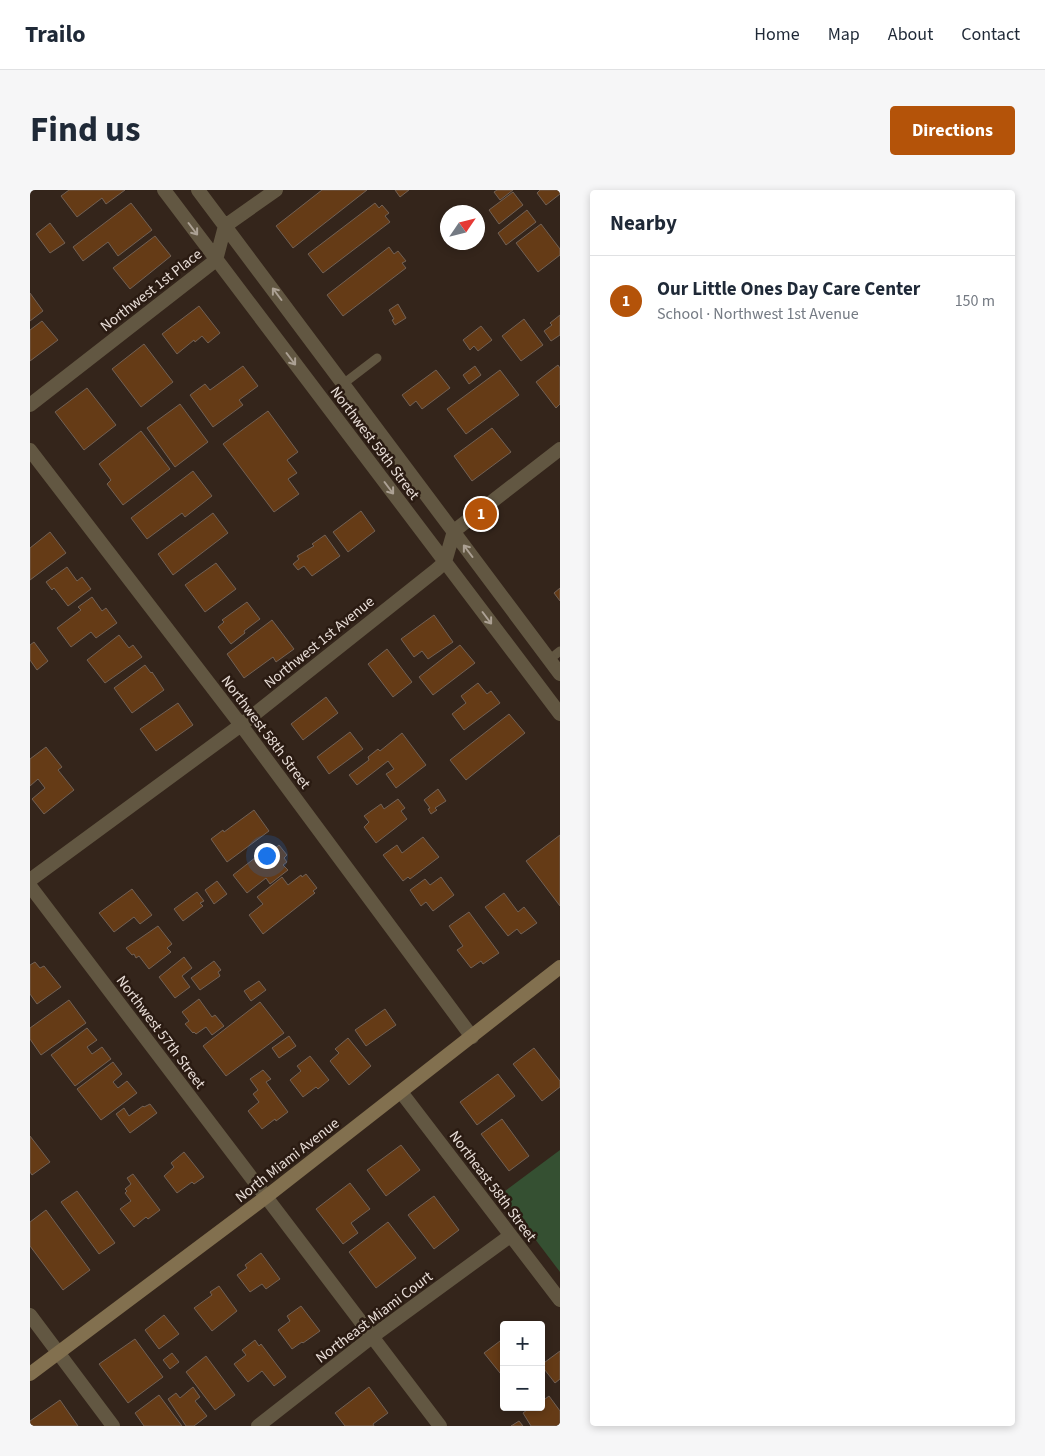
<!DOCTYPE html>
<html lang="en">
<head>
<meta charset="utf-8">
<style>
	body { margin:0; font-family:"Source Sans 3",sans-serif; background:#f6f6f7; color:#1f2937 }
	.controls { position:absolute; right:15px; bottom:15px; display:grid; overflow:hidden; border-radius:5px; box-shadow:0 2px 8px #0003 }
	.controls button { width:45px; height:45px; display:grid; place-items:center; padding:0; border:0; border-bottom:1px solid #e0e1e3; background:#fff; color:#1f2937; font:25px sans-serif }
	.compass { position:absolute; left:410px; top:15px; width:45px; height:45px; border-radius:50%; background:#fff; box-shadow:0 2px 8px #0003; rotate:55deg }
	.you { position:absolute; left:236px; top:665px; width:18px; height:18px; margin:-12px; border:4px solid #fff; border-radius:50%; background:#1a73e8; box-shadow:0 0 0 8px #1a73e833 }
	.badge { display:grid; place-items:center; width:32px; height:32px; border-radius:50%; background:#b45309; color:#fff; font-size:16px; font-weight:700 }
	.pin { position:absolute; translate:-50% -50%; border:2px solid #fff; box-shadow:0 1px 5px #0006 }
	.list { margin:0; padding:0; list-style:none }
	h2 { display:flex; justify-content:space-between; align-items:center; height:65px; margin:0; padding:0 20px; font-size:21px }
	h2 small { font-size:16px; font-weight:400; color:#747a83 }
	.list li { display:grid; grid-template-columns:32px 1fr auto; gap:15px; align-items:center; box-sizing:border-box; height:90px; padding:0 20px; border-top:1px solid #e0e1e3 }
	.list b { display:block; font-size:19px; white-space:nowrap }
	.list p { margin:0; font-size:16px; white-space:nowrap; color:#747a83 }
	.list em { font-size:16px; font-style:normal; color:#747a83 }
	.map { position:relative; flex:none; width:530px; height:1236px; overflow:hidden; border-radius:5px }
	header { display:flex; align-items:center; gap:30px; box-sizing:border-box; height:70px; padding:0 25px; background:#fff; border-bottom:1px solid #e0e1e3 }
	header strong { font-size:24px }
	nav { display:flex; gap:28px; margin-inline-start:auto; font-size:18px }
	.intro { display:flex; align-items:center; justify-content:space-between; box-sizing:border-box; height:120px; padding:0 30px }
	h1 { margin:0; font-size:35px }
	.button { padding:12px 22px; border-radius:5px; background:#b45309; color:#fff; font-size:18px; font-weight:700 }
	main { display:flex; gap:30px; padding:0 30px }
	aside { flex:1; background:#fff; border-radius:5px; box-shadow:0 2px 8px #0003 }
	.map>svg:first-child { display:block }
	.green { fill:#355032 }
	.building { fill:#653b16; stroke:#726155 }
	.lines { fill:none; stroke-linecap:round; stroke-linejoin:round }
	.service { stroke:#625742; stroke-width:9 }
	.minor { stroke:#625742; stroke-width:14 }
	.secondary { stroke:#82704f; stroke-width:14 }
	.oneway { stroke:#aca194 }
	.labels { text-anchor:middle; stroke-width:5; stroke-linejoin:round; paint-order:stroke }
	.street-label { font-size:15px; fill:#e9ded8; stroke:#2a1b12 }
</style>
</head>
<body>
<header>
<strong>Trailo</strong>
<nav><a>Home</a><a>Map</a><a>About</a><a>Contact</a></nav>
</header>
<div class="intro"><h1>Find us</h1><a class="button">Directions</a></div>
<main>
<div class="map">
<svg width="530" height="1236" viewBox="0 0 530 1236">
	<rect width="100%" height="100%" fill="#34251b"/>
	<path class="green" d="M530 960V1082L471 1004Z"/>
	<path class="building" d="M39 0H95L76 14 72 8 47 27 31 6Z
		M292 0H337L263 58 246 36Z
		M365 0H379L370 7Z
		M467 0H483L470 10 464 2Z
		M510 0H530V4L516 15 507 3Z
		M483 2 493 15 469 34 459 20Z
		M101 13 122 40 88 66 78 52 53 71 43 57Z
		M345 13 349 18 352 15 359 23 355 26 360 32 293 83 278 64Z
		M497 20 506 32 476 55 468 43Z
		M20 33 35 53 20 63 6 44Z
		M511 34 530 59V65L508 82 486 53Z
		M125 46 141 66 100 99 83 78Z
		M359 57 364 64 368 61 376 71 372 73 376 78 313 126 297 105Z
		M0 103 13 121 0 131Z
		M368 114 376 128 365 135 362 130 364 129 359 120Z
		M169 116 190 143 178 153 172 146 165 152 164 150 147 164 132 144Z
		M530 125V145L521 151 514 141 522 135 520 133Z
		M494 129 513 155 491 171 472 146Z
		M12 131 28 150 0 171V140Z
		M451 136 462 150 448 161 444 156 440 160 433 150Z
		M114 154 143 192 111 217 82 179Z
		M528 175 530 178V214L526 218 506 192Z
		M213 176 228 196 209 210 213 215 183 237 160 205 175 194 180 200Z
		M445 176 451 185 439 194 433 185Z
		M406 180 420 198 392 219 386 211 380 216 372 205Z
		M470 180 489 205 436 244 417 219Z
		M57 198 86 235 54 260 25 222Z
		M150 214 178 252 145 277 117 238Z
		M238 221 268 262 257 270 267 283 258 289 269 304 244 322 193 254Z
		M462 238 481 262 442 291 424 266Z
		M111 241 140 279 93 315 77 294 81 290 69 274Z
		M163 281 182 306 155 327 152 323 117 349 101 328Z
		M331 321 345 341 318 362 303 342Z
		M183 323 198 343 143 385 128 364Z
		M20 342 36 363 0 390V358Z
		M295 345 310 366 282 386 274 376 268 380 263 374 269 369 267 366 284 356 282 354Z
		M186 373 206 399 175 422 155 395Z
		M37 377 47 391 52 387 61 399 38 416 24 398 22 400 16 392Z
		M530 398V411L524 403Z
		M62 407 72 421 76 418 87 433 66 448 61 442 41 457 27 438 51 420 48 417Z
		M217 412 230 429 214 441 215 443 201 454 188 437 194 432 192 430Z
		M404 425 423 452 398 469 392 461 384 467 371 449Z
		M242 430 264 459 246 472 243 467 214 488 197 464Z
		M89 445 99 458 103 455 112 467 75 493 57 470Z
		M4 452 18 471 7 480 0 470V455Z
		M430 455 445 473 403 505 389 487Z
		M357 459 382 492 363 507 338 474Z
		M115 475 121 483 122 482 134 500 102 523 84 498Z
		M448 493 457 504 461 501 470 513 434 540 422 524 436 513 431 506Z
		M296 507 308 523 273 550 261 534Z
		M148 513 163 535 126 561 110 539Z
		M479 524 495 543 436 590 420 570Z
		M320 542 333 559 299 584 287 567Z
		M372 543 396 575 366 598 356 584 364 579 358 571 327 595 319 585 339 570 338 567 348 559 350 561Z
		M16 557 32 577 28 580 44 600 14 624 2 609 15 598 8 589 0 596V569Z
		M408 599 416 611 405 618 407 620 401 624 398 619 400 618 394 610Z
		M368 609 375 618 371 621 377 629 346 653 334 637 339 632 334 626 351 614 354 619Z
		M224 620 239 641 197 672 181 649 193 640 194 642Z
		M530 645V716L496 671Z
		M393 647 409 667 380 689 378 687 373 691 353 665 367 655 372 663Z
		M249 655 257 665 254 668 257 672 253 675 258 680 240 694 236 688 217 703 203 685 239 657 242 661Z
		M276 684 287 698 283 701 285 703 233 744 219 725 233 714 227 707 252 687 258 695 271 685 272 687Z
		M411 687 424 705 403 721 396 712 391 716 380 700 395 689 400 695Z
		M187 691 197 704 184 714 175 700Z
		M102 699 122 725 110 734 104 727 84 742 69 723Z
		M167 702 174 711 170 713 173 716 153 731 144 719Z
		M474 703 488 722 494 717 507 733 491 744 487 739 478 746 455 717Z
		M439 722 469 763 453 774 451 771 441 778 427 760 433 756 419 736Z
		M128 736 142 754 137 758 141 762 119 779 109 766 106 768 104 764 102 765 96 758Z
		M154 767 162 778 152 786 160 797 145 808 129 787Z
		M184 771 191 780 188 782 190 786 170 800 161 788Z
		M5 772 10 778 14 776 31 797 7 814 0 804V775Z
		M229 791 236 800 221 811 214 801Z
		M169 809 182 827 185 825 194 836 182 845 176 837 166 844 164 842 163 843 155 834 159 831 152 822Z
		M39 810 56 833 11 865 0 849V838Z
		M230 812 254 843 196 886 173 856Z
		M355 819 366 835 336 856 325 840Z
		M57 838 67 850 57 857 62 864 72 857 81 869 45 896 21 865Z
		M259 846 266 856 249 868 242 858Z
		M318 848 341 876 319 895 300 871 309 863 305 859Z
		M504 858 530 891V897L512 911 483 874Z
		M280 866 299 890 288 899 286 897 273 907 260 890 271 881 267 876Z
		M83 872 92 884 83 892 88 898 97 891 107 903 71 930 47 899Z
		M233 880 241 889 236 892 258 922 246 931 245 929 232 939 218 921 229 912 223 904 228 900 220 889Z
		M468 884 485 906 447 935 430 912Z
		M120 914 127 923 100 943 86 924 94 918 99 926 113 916 114 917Z
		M472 929 499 966 479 981 451 944Z
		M0 946 20 972 2 985 0 982Z
		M371 955 390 980 356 1006 337 980Z
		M154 962 174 987 164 994 162 992 147 1003 134 986 144 977 141 973Z
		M103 984 130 1020 118 1029 116 1027 104 1037 90 1019 101 1011 95 1003 97 1001 95 999 101 994 97 988Z
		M320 993 340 1019 321 1033 328 1043 313 1054 286 1019Z
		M47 1001 85 1053 69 1064 31 1012Z
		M404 1006 429 1040 404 1059 378 1025Z
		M16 1020 60 1080 33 1100 0 1056V1032Z
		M358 1032 386 1068 346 1098 319 1062Z
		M231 1063 250 1089 236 1099 232 1094 220 1102 207 1085 217 1078 215 1075Z
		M189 1096 207 1121 182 1141 164 1118 182 1105 180 1102Z
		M271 1116 290 1141 273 1153 272 1152 262 1159 248 1140 260 1131 257 1126Z
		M134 1125 149 1144 129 1159 115 1140Z
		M474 1148V1188L454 1163Z
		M105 1149 133 1187 98 1213 69 1174Z
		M225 1150 229 1156 231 1154 256 1187 244 1196 232 1181 218 1192 204 1174 216 1165 212 1160Z
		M530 1161V1189L525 1193 511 1175Z
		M142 1163 149 1172 140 1179 133 1170Z
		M176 1166 205 1205 185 1220 156 1182Z
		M163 1197 170 1207 165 1211 177 1226 164 1236H156L138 1209 146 1203 150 1208Z
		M339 1197 358 1223 343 1234 344 1236H315L305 1223Z
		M129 1205 152 1236H114L105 1223Z
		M519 1206 530 1221V1236H501L493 1223 501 1217H511V1212Z
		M30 1210 48 1236H0V1231Z
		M489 1231 493 1236H481Z"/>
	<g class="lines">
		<path class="service" d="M313 194 347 168
			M519 470 530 461"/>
		<path class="minor" d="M134 0 530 524
			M168 0 530 484
			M0 215 186 70 195 36 246 0
			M0 260 211 535 442 847
			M0 690 211 535 406 380 415 372 424 341 530 259
			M0 696 410 1236
			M371 902 530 1110
			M0 1125 83 1236
			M228 1236 343 1146 480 1046"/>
		<path class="secondary" d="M0 1184 236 1007 530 777"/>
	</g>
	<defs><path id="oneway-shaft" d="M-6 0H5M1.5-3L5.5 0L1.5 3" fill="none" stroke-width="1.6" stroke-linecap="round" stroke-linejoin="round" transform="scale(1.25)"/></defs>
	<g class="oneway">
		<use href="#oneway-shaft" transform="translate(163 39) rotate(53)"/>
		<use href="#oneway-shaft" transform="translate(247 104) rotate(-127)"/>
		<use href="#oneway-shaft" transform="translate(261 169) rotate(53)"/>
		<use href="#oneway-shaft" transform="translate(359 298) rotate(53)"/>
		<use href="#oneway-shaft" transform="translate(438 361) rotate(-127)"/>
		<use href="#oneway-shaft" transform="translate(457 428) rotate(53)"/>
	</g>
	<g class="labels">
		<g class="street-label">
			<text transform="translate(121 100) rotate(-38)" y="5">Northwest 1st Place</text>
			<text transform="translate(345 253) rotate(53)" y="5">Northwest 59th Street</text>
			<text transform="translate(289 452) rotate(-39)" y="5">Northwest 1st Avenue</text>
			<text transform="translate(236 542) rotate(53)" y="5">Northwest 58th Street</text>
			<text transform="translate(131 842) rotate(53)" y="5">Northwest 57th Street</text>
			<text transform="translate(257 970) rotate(-38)" y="5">North Miami Avenue</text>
			<text transform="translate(463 996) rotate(53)" y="5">Northeast 58th Street</text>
			<text transform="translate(344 1127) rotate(-37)" y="5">Northeast Miami Court</text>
		</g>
	</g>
</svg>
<div class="controls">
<button>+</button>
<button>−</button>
</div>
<svg class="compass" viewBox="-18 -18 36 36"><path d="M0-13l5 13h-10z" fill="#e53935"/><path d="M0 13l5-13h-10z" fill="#747a83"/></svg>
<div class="you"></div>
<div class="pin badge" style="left:451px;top:324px">1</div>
</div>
<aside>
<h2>Nearby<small></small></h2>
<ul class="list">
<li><span class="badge">1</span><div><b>Our Little Ones Day Care Center</b><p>School · Northwest 1st Avenue</p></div><em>150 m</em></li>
</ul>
</aside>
</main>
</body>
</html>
